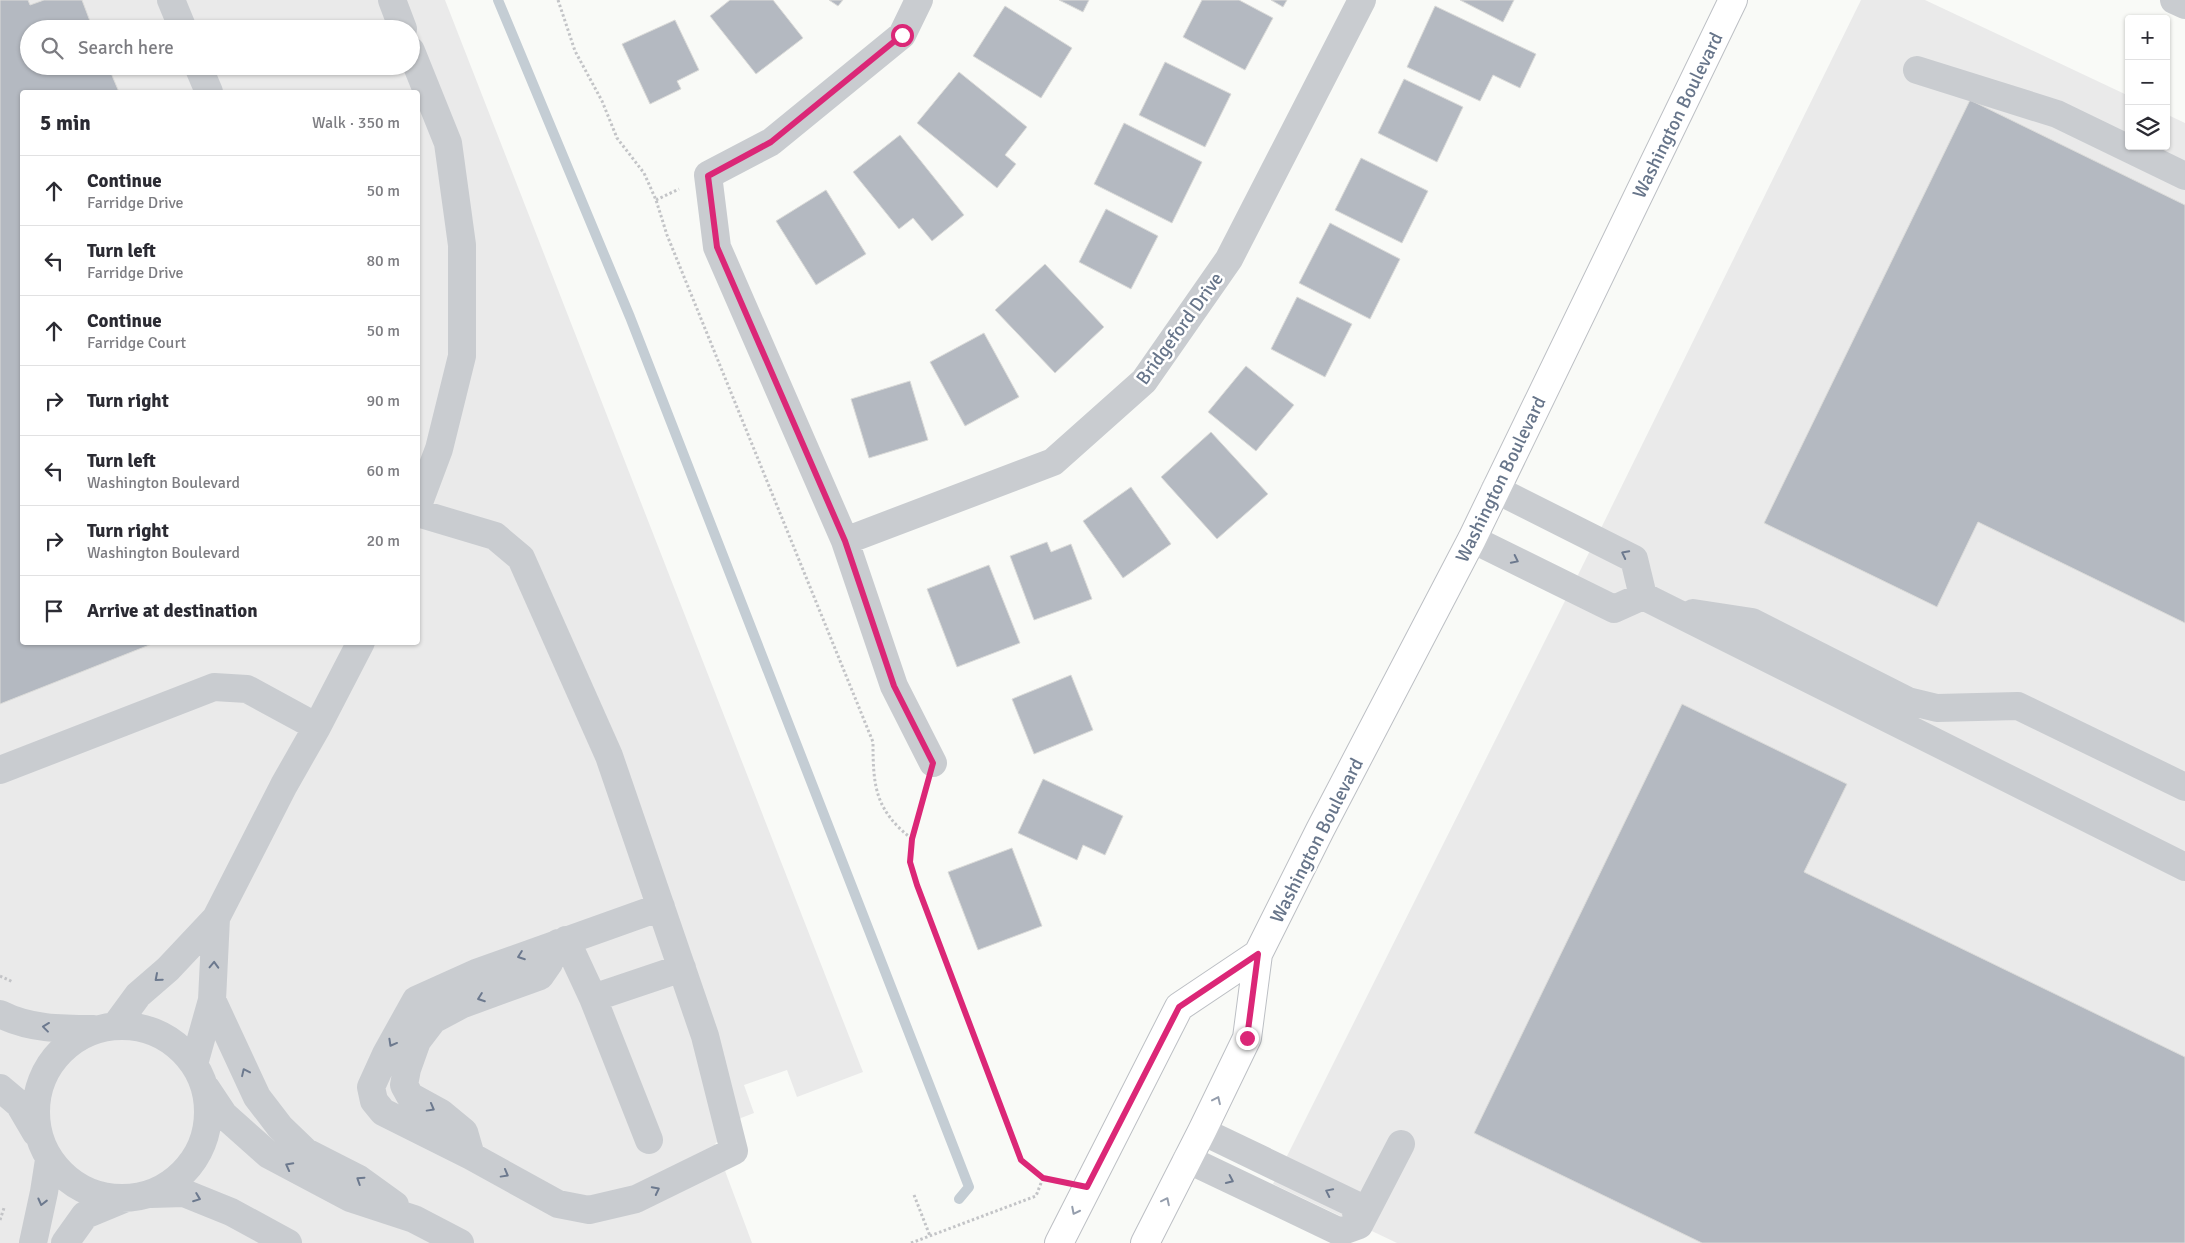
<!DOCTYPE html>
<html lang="en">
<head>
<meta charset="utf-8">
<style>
	body { margin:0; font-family:Signika,sans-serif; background:#f7f7f7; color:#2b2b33 }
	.controls { position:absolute; right:15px; top:15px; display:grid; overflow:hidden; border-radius:5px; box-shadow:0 1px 4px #0004 }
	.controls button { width:45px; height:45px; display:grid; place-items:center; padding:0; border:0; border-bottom:1px solid #e1e1e2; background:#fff; color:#2b2b33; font:25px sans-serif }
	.stop { position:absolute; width:15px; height:15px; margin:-11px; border:4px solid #db2777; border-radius:50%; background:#fff }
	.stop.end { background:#db2777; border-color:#fff; box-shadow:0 1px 5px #0008 }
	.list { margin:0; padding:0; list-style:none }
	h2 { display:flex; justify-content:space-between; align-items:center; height:65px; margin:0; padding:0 20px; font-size:21px }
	h2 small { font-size:16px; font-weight:400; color:#7c7c81 }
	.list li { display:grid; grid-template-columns:32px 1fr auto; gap:15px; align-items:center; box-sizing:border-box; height:70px; padding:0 20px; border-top:1px solid #e1e1e2 }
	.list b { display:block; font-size:19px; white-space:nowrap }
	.list p { margin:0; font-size:16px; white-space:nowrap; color:#7c7c81 }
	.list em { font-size:16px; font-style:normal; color:#7c7c81 }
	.icon { flex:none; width:28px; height:28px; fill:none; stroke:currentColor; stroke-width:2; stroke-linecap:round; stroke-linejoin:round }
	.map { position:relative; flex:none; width:2185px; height:1243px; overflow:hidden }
	.search { position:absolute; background:#fff; box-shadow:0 1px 4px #0004; left:20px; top:20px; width:400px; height:55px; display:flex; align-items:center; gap:12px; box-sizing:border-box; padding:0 18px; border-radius:28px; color:#7c7c81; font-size:19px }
	.panel { position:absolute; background:#fff; box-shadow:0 1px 4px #0004; left:20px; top:90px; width:400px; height:555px; border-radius:5px }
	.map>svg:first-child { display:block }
	.built { fill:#eaeaea; fill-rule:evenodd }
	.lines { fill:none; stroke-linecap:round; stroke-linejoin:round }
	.stream { stroke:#c4cdd4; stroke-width:10 }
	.building { fill:#b4b9c1; stroke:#dbdbd9 }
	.major-casing { stroke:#bcbfc4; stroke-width:30 }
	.path { stroke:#c3c4c7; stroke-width:3; stroke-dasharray:2.5 2.5; stroke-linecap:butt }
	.minor { stroke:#c9ccd0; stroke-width:28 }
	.major { stroke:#fff; stroke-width:28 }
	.oneway { stroke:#6c798e }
	.oneway2 { stroke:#959ead }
	.route { stroke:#db2777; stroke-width:6 }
	.labels { text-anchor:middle; stroke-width:5; stroke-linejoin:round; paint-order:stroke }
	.street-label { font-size:19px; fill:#67758a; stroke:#fff }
</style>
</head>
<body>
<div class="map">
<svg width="2185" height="1243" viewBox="0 0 2185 1243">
	<rect width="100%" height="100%" fill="#f9faf7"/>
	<path class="built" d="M0 0H445L863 1072 797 1097 787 1070 744 1085 754 1113 741 1118 715 1144 752 1243H0ZM29 29H411V66H29ZM22 92H418V642H22Z
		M1861 0H1925L2129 96V146H2166V114L2185 123V1243H1397L1273 1184 1579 573Z"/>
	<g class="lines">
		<path class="stream" d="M498 0 630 317 969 1187 959 1199"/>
	</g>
	<path class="building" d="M0 0H28L30 5 44 0H82L93 29H29V66H108L119 92H22V642H157L0 704Z
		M730 0H773L803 38 756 74 710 16Z
		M829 0H843L838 6Z
		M1059 0H1089L1083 12Z
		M1202 0H1239L1273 18 1245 70 1183 37Z
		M1271 0H1287L1283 7Z
		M1460 0H1514L1503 22Z
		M1005 6 1072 48 1041 98 973 56Z
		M1435 6 1536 54 1520 88 1493 75 1480 101 1407 67Z
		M675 20 699 70 677 81 681 89 650 104 622 44Z
		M1165 62 1231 94 1205 147 1139 115Z
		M959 72 1027 127 1005 155 1016 164 997 188 917 123Z
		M1404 79 1463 107 1437 162 1378 133Z
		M1970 100 2185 205V623L1978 522 1937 607 1764 523Z
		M1124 123 1202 162 1172 223 1094 184Z
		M900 135 964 215 932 241 913 218 899 229 853 172Z
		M1361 158 1428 191 1402 243 1335 210Z
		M826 190 866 254 816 285 776 221Z
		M1106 209 1158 236 1131 289 1079 262Z
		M1330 223 1400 259 1370 319 1299 283Z
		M1045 264 1104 327 1055 373 995 310Z
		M1297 297 1352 324 1325 377 1271 349Z
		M984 333 1019 397 965 426 930 362Z
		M1246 366 1294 405 1256 451 1208 412Z
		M910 381 928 440 869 458 851 399Z
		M1211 432 1268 494 1217 539 1161 477Z
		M1131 487 1171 544 1123 578 1083 521Z
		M1047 542 1051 552 1071 544 1092 599 1034 620 1010 556Z
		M989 565 1020 643 957 667 927 589Z
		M1071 675 1093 730 1034 754 1012 699Z
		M1682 704 1847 784 1804 872 2185 1057V1243H1702L1474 1133Z
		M1043 779 1123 816 1105 855 1083 845 1077 860 1018 833Z
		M1012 848 1042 926 978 950 948 872Z"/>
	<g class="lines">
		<defs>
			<path id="major" d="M1059 1243 1179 1007 1258 954
				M1145 1243 1202 1131 1247 1038 1258 954 1320 830 1472 539 1733 0"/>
		</defs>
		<use href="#major" class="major-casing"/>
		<path class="path" d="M558 0 575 51 602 101 617 138 644 173 656 200 667 235 873 742C873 786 875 810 912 839L910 862 917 885 1021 1160 1043 1178 1056 1180
			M656 200 679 189
			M912 839 925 794
			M0 976 13 982
			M914 1195 930 1236
			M0 1220 4 1208
			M911 1243 1036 1196 1043 1178"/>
		<path class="minor" d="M171 0 183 29
			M392 0 403 29
			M919 0 902 35 771 142 708 175 717 247 845 541 894 686 933 763
			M2174 0 2185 5
			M411 51 448 143 462 245V356L439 449 418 505
			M198 66 209 92
			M1917 70 2057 114 2185 176
			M1495 489 1634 559 1643 596 2185 867
			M418 513 495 536 521 558 609 756 705 1036 734 1151 636 1199 589 1210 558 1204 471 1156 383 1112 374 1101 371 1087 386 1054 416 1000 476 973 661 907
			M1472 539 1614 609 1643 596
			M845 541 1053 462 1144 381 1229 259 1362 0
			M1693 613 1752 622 1908 701 1937 708 2018 706 2185 787
			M0 770 214 687 247 689 317 727
			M566 940 593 998
			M212 1000 257 1097 280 1127 306 1152 359 1179 395 1205
			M0 1014C29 1029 61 1029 94 1029
			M116 1025 138 995 168 969 216 918 284 785 317 727 361 642
			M36 1112a86 86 0 1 1 172 0a86 86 0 1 1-172 0Z
			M194 1064 212 1000 216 918
			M0 1088 19 1104 36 1133
			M206 1088 224 1115 269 1155 350 1198 414 1219 460 1243
			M1202 1131 1354 1204 1359 1225
			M649 1140 593 998 682 968
			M471 1156 464 1132 441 1113 410 1096 404 1085 407 1069 417 1041 433 1020 463 1004 540 976 549 963 558 943
			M1187 1159 1340 1232 1359 1225 1401 1144
			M151 1194 184 1193 231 1212 288 1243
			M33 1243 44 1192 49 1160
			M65 1243 85 1215 126 1198"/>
		<use href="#major" class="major"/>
	</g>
	<defs><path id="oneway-chevron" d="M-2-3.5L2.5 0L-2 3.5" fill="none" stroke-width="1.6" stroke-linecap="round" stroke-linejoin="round" transform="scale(1.25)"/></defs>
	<g class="oneway">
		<use href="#oneway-chevron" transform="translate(1625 554) rotate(-153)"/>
		<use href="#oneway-chevron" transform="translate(1515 560) rotate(26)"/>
		<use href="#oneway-chevron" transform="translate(521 956) rotate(160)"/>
		<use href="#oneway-chevron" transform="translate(214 965) rotate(-88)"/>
		<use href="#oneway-chevron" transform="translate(158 978) rotate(139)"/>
		<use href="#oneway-chevron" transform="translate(481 998) rotate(160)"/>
		<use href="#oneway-chevron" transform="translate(46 1027) rotate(-173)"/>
		<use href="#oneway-chevron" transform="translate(392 1043) rotate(119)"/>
		<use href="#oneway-chevron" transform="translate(245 1072) rotate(-115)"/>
		<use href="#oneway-chevron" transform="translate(431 1108) rotate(29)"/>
		<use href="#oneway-chevron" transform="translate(289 1166) rotate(-152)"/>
		<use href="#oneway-chevron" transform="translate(505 1174) rotate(29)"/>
		<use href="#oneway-chevron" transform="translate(360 1180) rotate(-147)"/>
		<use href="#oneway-chevron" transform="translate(1230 1180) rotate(25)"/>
		<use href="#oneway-chevron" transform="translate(656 1190) rotate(-27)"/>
		<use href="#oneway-chevron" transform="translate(1329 1192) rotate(-154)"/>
		<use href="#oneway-chevron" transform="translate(197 1198) rotate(21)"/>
		<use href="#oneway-chevron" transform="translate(42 1202) rotate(104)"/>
	</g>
	<g class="oneway2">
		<use href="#oneway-chevron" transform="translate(1217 1100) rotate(-65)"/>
		<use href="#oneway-chevron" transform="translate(1166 1201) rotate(-64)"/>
		<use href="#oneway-chevron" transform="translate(1075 1211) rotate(117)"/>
	</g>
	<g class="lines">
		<path class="route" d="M902 35 771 142 708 176 717 247 845 541 894 686 933 763 912 839 910 862 917 885 1021 1160 1043 1178 1087 1187 1179 1007 1258 954 1247 1038"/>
	</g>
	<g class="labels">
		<g class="street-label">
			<text transform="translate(1677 115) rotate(-64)" y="7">Washington Boulevard</text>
			<text transform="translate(1179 328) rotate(-54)" y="7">Bridgeford Drive</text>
			<text transform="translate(1500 479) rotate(-64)" y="7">Washington Boulevard</text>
			<text transform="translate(1316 840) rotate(-63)" y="7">Washington Boulevard</text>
		</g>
	</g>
</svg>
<div class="controls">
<button>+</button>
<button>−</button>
<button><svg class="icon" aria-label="layers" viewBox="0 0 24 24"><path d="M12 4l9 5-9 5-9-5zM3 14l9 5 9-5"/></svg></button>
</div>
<div class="stop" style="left:902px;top:35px"></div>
<div class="stop end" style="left:1247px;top:1038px"></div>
<div class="search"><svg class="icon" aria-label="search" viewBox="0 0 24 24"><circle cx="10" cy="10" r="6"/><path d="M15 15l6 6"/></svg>Search here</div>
<section class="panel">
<h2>5 min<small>Walk · 350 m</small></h2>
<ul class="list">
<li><svg class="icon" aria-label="ahead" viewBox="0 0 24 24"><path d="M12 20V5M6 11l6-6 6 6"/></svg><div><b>Continue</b><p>Farridge Drive</p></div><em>50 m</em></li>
<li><svg class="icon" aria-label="left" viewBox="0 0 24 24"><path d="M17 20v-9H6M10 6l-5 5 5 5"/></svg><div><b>Turn left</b><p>Farridge Drive</p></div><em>80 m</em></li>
<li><svg class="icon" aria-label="ahead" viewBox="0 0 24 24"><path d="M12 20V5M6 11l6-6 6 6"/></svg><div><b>Continue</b><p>Farridge Court</p></div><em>50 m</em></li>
<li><svg class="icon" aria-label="right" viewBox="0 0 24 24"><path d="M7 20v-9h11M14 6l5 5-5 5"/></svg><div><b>Turn right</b></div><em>90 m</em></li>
<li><svg class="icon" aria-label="left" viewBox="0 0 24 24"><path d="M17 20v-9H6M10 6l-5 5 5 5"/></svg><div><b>Turn left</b><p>Washington Boulevard</p></div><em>60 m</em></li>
<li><svg class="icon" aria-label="right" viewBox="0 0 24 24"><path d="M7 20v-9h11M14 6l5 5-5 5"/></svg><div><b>Turn right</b><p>Washington Boulevard</p></div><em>20 m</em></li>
<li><svg class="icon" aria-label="arrive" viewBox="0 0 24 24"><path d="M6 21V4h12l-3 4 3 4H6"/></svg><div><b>Arrive at destination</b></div></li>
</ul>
</section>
</div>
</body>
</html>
